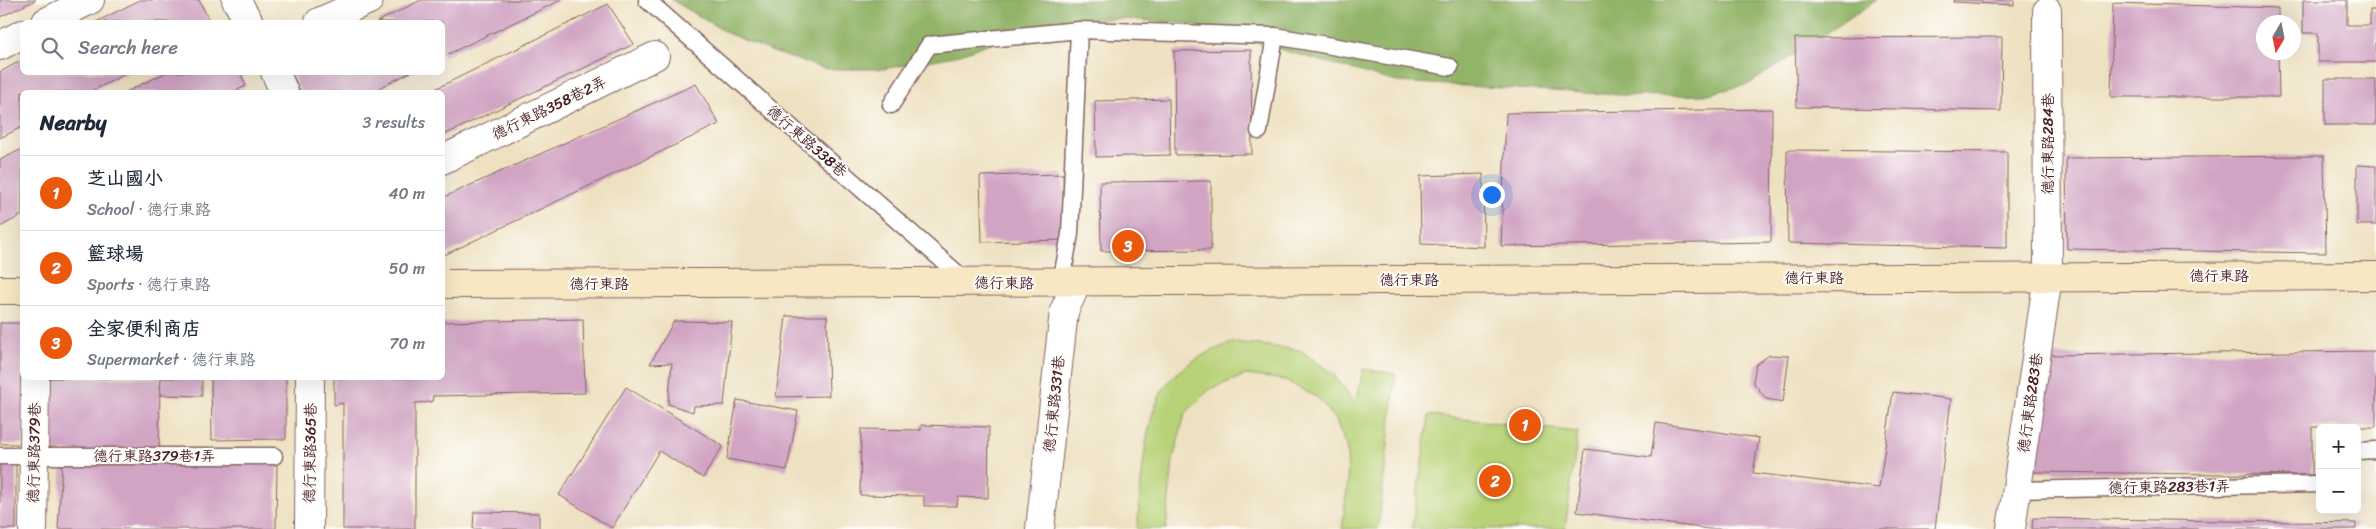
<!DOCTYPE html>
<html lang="en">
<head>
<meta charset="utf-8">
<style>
	body { margin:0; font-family:Sriracha,"LXGW WenKai TC",sans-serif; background:#f2f2f3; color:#1f2937 }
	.controls { position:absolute; right:15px; bottom:15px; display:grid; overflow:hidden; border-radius:8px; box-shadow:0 5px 20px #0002 }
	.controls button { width:45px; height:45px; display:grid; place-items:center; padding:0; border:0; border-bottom:1px solid #e0e1e3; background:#fff; color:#1f2937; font:25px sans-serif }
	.compass { position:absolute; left:2256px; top:15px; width:45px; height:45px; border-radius:50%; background:#fff; box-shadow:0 5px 20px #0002; rotate:190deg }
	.you { position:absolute; left:1491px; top:194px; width:18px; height:18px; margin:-12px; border:4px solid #fff; border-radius:50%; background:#1a73e8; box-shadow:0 0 0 8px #1a73e833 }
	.badge { display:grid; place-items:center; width:32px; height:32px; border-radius:50%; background:#ea580c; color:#fff; font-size:16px; font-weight:700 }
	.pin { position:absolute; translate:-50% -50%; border:2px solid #fff; box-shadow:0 1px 5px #0006 }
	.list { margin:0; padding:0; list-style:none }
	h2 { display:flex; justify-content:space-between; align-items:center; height:65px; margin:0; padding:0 20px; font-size:21px }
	h2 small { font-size:16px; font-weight:400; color:#747a83 }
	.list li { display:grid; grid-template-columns:32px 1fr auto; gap:15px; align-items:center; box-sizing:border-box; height:75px; padding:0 20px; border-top:1px solid #e0e1e3 }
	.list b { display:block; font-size:19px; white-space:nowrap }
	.list p { margin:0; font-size:16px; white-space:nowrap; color:#747a83 }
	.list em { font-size:16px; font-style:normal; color:#747a83 }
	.icon { flex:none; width:28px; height:28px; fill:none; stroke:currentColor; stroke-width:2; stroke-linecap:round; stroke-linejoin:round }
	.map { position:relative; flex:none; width:2376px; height:529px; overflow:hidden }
	.search { position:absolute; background:#fff; box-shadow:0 5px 20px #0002; left:20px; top:20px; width:425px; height:55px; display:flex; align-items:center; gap:12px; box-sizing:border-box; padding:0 18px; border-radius:8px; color:#747a83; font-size:19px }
	.panel { position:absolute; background:#fff; box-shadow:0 5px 20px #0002; left:20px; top:90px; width:425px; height:290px; border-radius:8px }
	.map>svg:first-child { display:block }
	.green { fill:#b7d277; stroke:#807851 }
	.forest { fill:#91b468; stroke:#6e6a4a }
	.building { fill:#d1a4c4 }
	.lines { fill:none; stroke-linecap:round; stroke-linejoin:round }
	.lane-casing { stroke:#836360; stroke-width:19 }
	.street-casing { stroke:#836360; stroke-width:30 }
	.secondary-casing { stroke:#836360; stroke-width:30 }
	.lane { stroke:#fff; stroke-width:16 }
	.street { stroke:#fff; stroke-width:28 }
	.secondary { stroke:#f7e8c3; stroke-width:28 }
	.labels { text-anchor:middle; stroke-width:4; stroke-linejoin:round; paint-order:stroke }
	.street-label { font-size:15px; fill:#4a1f2b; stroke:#fdfcf7 }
</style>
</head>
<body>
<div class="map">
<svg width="2376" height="529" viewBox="0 0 2376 529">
	<rect width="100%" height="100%" fill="#fdfcf7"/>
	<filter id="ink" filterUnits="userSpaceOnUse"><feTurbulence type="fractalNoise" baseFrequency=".02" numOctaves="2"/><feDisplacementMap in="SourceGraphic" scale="10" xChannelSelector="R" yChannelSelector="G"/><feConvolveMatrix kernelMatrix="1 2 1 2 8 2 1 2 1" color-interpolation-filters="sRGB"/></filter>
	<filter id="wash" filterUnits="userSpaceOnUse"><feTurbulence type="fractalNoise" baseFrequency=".0096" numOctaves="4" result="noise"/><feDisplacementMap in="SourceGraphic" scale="20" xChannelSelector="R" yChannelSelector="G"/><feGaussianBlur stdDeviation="1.12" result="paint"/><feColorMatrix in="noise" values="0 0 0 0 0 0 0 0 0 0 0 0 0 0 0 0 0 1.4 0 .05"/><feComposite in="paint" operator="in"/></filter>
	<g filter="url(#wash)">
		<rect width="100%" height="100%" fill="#eee1c1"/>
		<path class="green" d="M1235 342 1300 350 1333 374 1356 403 1363 369 1396 374 1378 529H1342L1348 482 1347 449 1336 420 1318 398 1285 380 1246 375 1210 389 1185 414 1173 460 1166 529H1137C1141 491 1143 422 1163 390 1177 366 1210 350 1235 342Z
			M1429 415 1578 432 1565 529H1412Z"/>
		<path class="forest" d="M672 0H1877L1749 84 1704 95 1637 96 1397 82 1189 24 1127 19H1056L955 56 883 69H826L773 52 727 33Z"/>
		<g id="blocks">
			<path class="building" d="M0 0H36L0 17Z
				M140 0H199L210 22H96Z
				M421 0H561L442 57V22H377Z
				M1953 0H2014V5L1953 2Z
				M2303 0H2347V25H2370V10H2376V62H2318V33H2303Z
				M2113 3 2278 8V22H2264V52H2278L2279 97H2111Z
				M608 4 634 44 442 136V92H429Z
				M2002 37 2001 111 1797 107 1795 38Z
				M1251 50 1252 154 1175 155 1174 51Z
				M22 60V72H129L90 92H22V127L0 138V72Z
				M167 72H240L246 86 233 92H126Z
				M291 72H411L371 92H301Z
				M2325 79H2376V125H2325Z
				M696 84 719 124 442 256V198Z
				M1169 99 1170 155 1096 157 1095 101Z
				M1772 109 1771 242 1501 246 1506 113Z
				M22 149V215L0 227V160Z
				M1787 150 2007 152V248L1788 243Z
				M2324 156 2326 253 2067 249 2066 158Z
				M2357 165 2376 166V225H2357Z
				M1063 174 1065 240 982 242 980 176Z
				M1483 174 1484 247 1421 244 1420 176Z
				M1211 181V250L1101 251 1100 182Z
				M786 316H827L829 396 776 397Z
				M583 319 585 393 433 396 432 402 415 403V529H343V403L334 405V378H442V322Z
				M674 321 732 322 724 405 694 406 693 412 668 404 672 363 650 364Z
				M0 323H22L24 444H0Z
				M2376 351V427H2312V475L2030 472 2046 355Z
				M1769 355 1789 356 1783 402 1766 399 1753 382 1756 365Z
				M45 378H160L159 453 44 451Z
				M161 378H202V396L160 395Z
				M211 378H286V439L212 440Z
				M626 387 723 446 703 478 659 451 612 528 559 495Z
				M1893 392 1951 399 1935 529H1709L1577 512 1585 449 1651 457 1656 423 1759 438 1753 473 1879 488Z
				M737 400 798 411 787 470 727 459Z
				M921 425 989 427 988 498 958 497 957 506H924V496L860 495 861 429 921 430Z
				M0 462H16V529H0Z
				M62 463 277 464 276 529H58Z
				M474 512 539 513V529H473Z
				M2033 518 2356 523V529H2032Z"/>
		</g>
	</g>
	<g filter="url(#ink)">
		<use href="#blocks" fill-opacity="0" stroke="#836360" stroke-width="1"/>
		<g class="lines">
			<defs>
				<path id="lane" d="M647 0 967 282
					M891 105 929 45 1079 30
					M1259 131 1275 36
					M1061 283 1070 234 1079 30 1275 36 1450 67
					M2357 451 2376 450
					M0 456H274
					M2017 490 2320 484"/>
				<path id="street" d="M236 0 249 22
					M46 22 90 0
					M319 22 369 0
					M0 46 22 34
					M275 72 284 92
					M442 160 655 56
					M33 529 35 378
					M309 529 310 378
					M1040 529 1064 311 1077 283
					M2011 529 2048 276 2047 11"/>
				<path id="secondary" d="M442 284 2376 276
					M0 290H22"/>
			</defs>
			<use href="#lane" class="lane-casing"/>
			<use href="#street" class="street-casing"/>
			<use href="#secondary" class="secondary-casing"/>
			<use href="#lane" class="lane"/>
			<use href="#street" class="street"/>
			<use href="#secondary" class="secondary"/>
		</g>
	</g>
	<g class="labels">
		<g class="street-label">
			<text transform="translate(549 108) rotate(-26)" y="5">德行東路358巷2弄</text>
			<text transform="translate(807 141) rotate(41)" y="5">德行東路338巷</text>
			<text transform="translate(2048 144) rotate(-90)" y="5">德行東路284巷</text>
			<text x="2219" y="281">德行東路</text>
			<text x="1814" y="283">德行東路</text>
			<text x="1409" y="285">德行東路</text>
			<text transform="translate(1004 283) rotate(1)" y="5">德行東路</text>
			<text x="599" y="289">德行東路</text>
			<text transform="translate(2030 403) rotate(-82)" y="5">德行東路283巷</text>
			<text transform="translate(1054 404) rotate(-84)" y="5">德行東路331巷</text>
			<text transform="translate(34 453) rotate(-89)" y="5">德行東路379巷</text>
			<text transform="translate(310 453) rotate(-89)" y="5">德行東路365巷</text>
			<text x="154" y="461">德行東路379巷1弄</text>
			<text transform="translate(2169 487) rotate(-1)" y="5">德行東路283巷1弄</text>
		</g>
	</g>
</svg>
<div class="controls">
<button>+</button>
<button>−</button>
</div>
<svg class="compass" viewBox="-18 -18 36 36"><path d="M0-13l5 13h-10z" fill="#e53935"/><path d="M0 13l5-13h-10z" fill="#747a83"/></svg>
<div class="you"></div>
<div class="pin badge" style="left:1525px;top:425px">1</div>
<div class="pin badge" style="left:1495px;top:481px">2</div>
<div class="pin badge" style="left:1128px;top:246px">3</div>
<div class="search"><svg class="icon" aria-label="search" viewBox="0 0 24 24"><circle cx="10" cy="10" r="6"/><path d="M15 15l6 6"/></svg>Search here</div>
<section class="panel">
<h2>Nearby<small>3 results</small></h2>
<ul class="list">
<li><span class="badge">1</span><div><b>芝山國小</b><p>School · 德行東路</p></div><em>40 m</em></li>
<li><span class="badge">2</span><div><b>籃球場</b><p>Sports · 德行東路</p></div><em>50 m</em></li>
<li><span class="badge">3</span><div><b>全家便利商店</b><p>Supermarket · 德行東路</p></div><em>70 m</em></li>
</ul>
</section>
</div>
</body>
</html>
